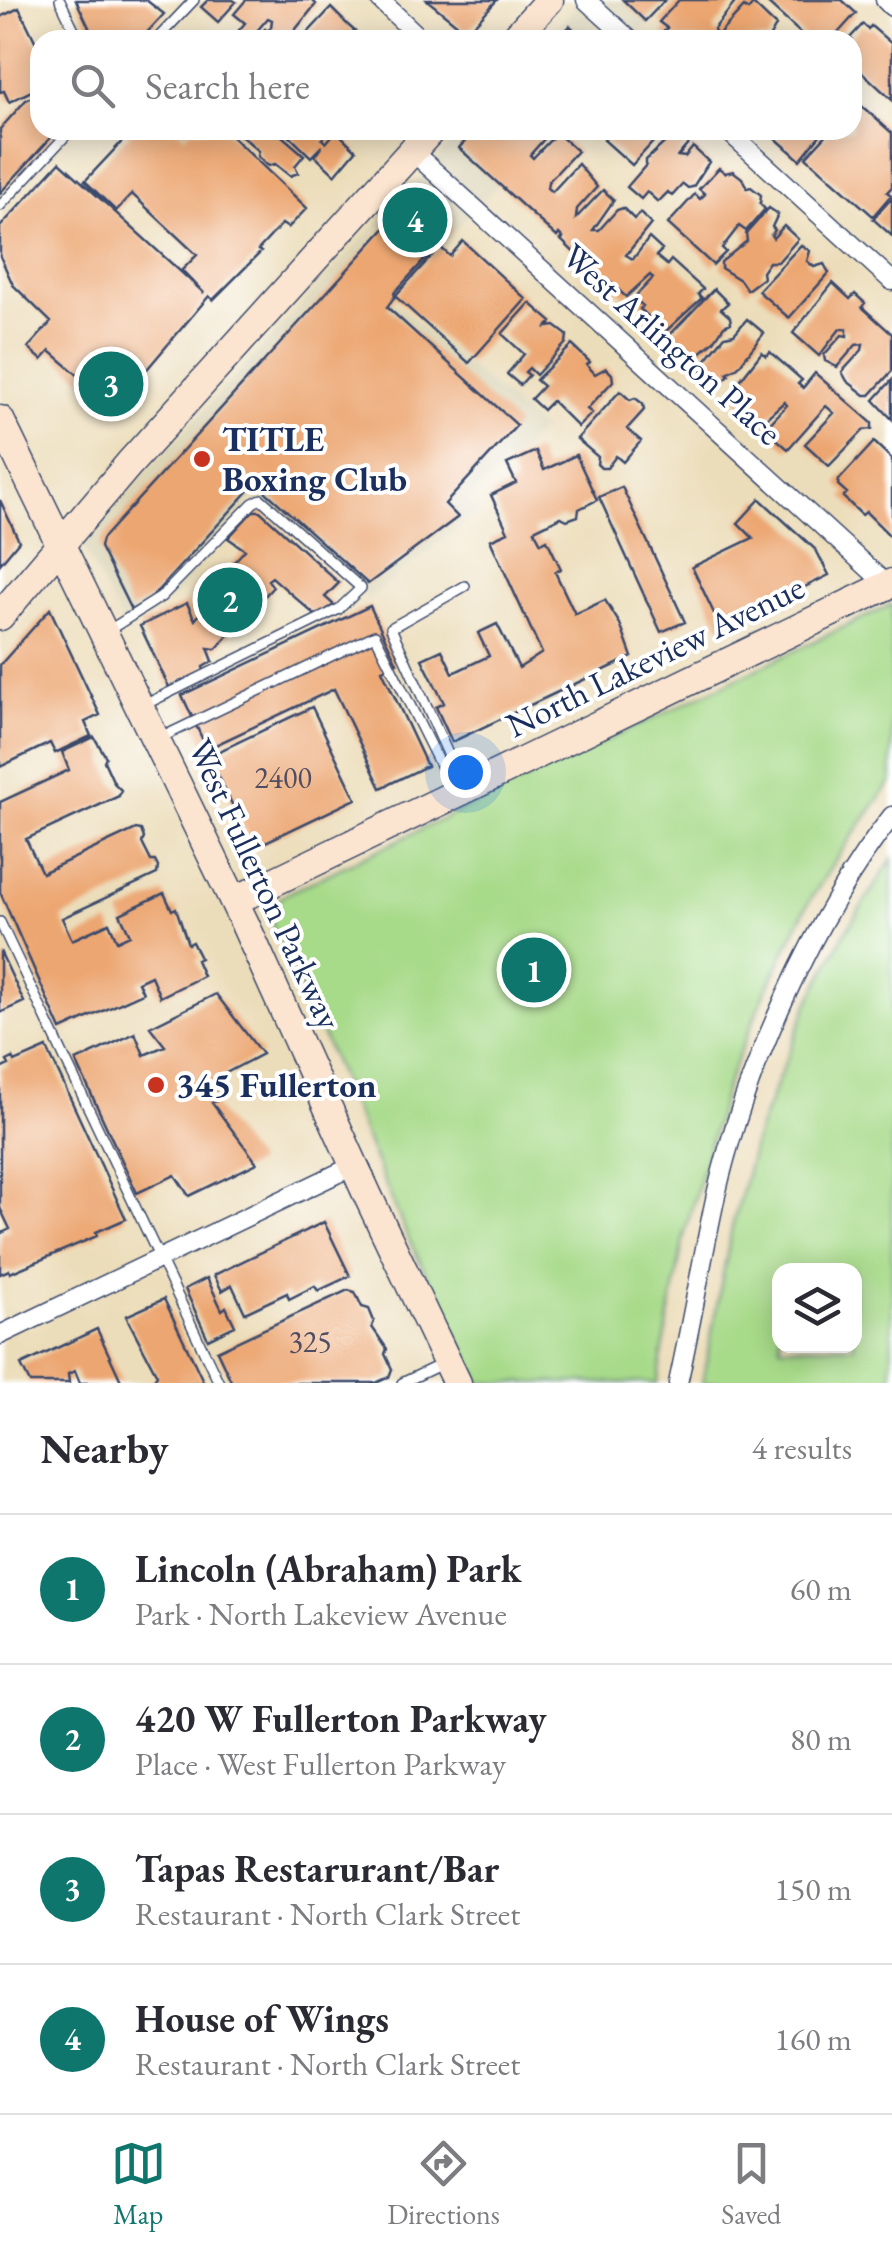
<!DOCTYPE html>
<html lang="en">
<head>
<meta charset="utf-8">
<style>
	body { margin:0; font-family:"EB Garamond",serif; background:#f7f7f7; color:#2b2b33 }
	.controls { position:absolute; right:30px; bottom:30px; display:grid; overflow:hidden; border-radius:20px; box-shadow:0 5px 25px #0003 }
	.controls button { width:90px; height:90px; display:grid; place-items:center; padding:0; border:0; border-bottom:2px solid #e1e1e2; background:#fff; color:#2b2b33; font:50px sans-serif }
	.you { position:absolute; left:465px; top:772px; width:35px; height:35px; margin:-25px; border:8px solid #fff; border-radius:50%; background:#1a73e8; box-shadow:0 0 0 15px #1a73e833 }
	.badge { display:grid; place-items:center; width:65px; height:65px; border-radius:50%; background:#0f766e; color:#fff; font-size:32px; font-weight:700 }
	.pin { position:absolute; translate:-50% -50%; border:5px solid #fff; box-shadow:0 2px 10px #0006 }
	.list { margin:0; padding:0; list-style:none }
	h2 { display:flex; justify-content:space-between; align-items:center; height:130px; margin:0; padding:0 40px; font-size:42px }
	h2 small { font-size:32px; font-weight:400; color:#7c7c81 }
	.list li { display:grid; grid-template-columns:65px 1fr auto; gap:30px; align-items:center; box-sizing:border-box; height:150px; padding:0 40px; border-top:2px solid #e1e1e2 }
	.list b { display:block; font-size:38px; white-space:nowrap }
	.list p { margin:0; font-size:32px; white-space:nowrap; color:#7c7c81 }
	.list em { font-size:32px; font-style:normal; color:#7c7c81 }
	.icon { flex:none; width:55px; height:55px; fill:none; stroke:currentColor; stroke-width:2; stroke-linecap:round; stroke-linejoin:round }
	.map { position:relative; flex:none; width:892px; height:1383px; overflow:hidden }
	.search { position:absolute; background:#fff; box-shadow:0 5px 25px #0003; left:30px; right:30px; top:30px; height:110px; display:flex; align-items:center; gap:25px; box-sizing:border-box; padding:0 35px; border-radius:30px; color:#7c7c81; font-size:38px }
	.sheet { height:730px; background:#fff }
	nav { display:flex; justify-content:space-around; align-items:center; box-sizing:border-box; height:140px; border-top:2px solid #e1e1e2; background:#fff; font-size:28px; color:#7c7c81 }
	nav a { display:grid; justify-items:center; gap:5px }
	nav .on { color:#0f766e }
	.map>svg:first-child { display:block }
	.built { fill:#dbd4b6 }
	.green { fill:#a7da89; stroke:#618474; stroke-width:2.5; fill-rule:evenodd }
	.building { fill:#eca671 }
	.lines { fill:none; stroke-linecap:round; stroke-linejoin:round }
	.service-casing { stroke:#3a496c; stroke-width:12 }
	.minor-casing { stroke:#3a496c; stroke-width:21 }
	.secondary-casing { stroke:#3a496c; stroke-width:31 }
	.service { stroke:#fff; stroke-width:9 }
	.minor { stroke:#fff; stroke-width:18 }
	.secondary { stroke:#fce5d0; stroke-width:28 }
	.poi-dot { fill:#c8321e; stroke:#fff; stroke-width:4 }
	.labels { text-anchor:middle; stroke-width:8; stroke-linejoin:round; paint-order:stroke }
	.number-label { font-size:30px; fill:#4f4d63 }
	.street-label { font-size:35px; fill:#1b2f5e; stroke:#fff }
	.poi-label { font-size:35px; font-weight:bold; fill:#1b2f5e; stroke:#fff; text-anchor:start }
</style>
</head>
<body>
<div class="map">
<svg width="892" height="1383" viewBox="0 0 892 1383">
	<rect width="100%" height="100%" fill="#fff"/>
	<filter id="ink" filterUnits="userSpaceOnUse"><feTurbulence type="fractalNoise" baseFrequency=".01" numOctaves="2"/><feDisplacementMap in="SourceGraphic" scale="20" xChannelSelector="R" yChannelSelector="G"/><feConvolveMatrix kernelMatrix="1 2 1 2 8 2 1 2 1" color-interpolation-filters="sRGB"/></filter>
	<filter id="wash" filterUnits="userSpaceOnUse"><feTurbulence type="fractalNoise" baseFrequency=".0048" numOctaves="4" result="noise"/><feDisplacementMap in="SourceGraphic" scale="40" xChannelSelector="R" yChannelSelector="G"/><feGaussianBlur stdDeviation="2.25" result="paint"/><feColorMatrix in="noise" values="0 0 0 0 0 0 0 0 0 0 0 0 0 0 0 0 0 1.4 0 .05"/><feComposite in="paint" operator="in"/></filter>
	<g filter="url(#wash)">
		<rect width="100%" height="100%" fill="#ecddba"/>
		<path class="built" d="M582 0H669L633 40H546Z
			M463 130H549L397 292 394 302 543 430 467 501 480 510 368 599 253 498 183 591 126 631 81 543Z"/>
		<path class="green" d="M892 604V781L840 853 807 905 764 995 726 1086 684 1236 657 1383H481L407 1236 314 1015 276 934 272 924 276 902 286 894Z
			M892 859V1383H702L732 1227 758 1130 808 1004 844 934ZM854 1270V1346H780V1270Z"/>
		<g id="blocks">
			<path class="building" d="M76 0H146L164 14 140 40H95Z
				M208 0H233L236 2 218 22 201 7Z
				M246 0H312L316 4 287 40H255L265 29 268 31 271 27 272 20 268 18 249 40H241L235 35 245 23 234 14Z
				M427 0H497L472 27 465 31Z
				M623 0H665L645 21Z
				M679 0H737L714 29 715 34 720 33 744 7 748 10 753 4 776 26 768 40H678L673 36 669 40 662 33 667 28 659 22Z
				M764 0H842L856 13 838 33 847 40H808Z
				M19 8 40 51V87L9 102 4 91 0 92V17Z
				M331 8 349 26 365 40H301Z
				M863 24 868 29 871 26 892 44V100L852 63V40H848Z
				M570 26 586 40H557Z
				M40 93V130H58L0 193V129L26 100Z
				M856 101 892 133V187L887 192 891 195 873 216 806 157 831 130H852V106Z
				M133 130H179L185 136 190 130H225L307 208 288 228 282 224 258 250 261 252 213 300 209 296 115 407 50 351 42 360 28 348 51 322 13 285 0 256V227L60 162 204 293 182 270 197 255 132 194 116 211 85 181Z
				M235 130H275L304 155 295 166 298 173 290 176 275 164 268 166 258 156 259 151Z
				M283 130H330L322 139 326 143 336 131 356 150 335 175 315 156 322 146 311 157Z
				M475 130H552L530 155 533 158 557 133 577 151 548 182 547 188 552 192 578 164 597 187 577 209 576 218 603 190 614 200 593 230H599L617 210 623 208 634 219 640 213 651 224 626 255 633 259 649 238 662 250 656 256 667 265 671 260 703 289 698 294 702 298 665 332 640 309 643 306 634 298 653 278 650 275 626 297 608 280 605 282 561 240 563 238 559 234 557 237 459 148Z
				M613 130H664L632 165 604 140Z
				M776 130H824L800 160 772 135Z
				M677 131 689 143 678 156 685 157 693 147 709 162 693 187 688 188 683 184 672 196 668 192 658 202 647 192 641 199 627 187 646 165V160Z
				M719 168 725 173 733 171 742 178 747 188 751 187 761 195 760 204 765 209 746 231 739 226 722 248 726 252 713 265 668 224 695 194 700 199 705 194 699 189Z
				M892 198V236L873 219Z
				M419 200 452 230 394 293 395 296 440 247 450 256 463 241 526 299 469 363 395 296 387 307 517 425 445 504 458 517 368 584 256 483 150 599 131 610 100 547 102 539 410 201Z
				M769 208 778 214 772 227 775 230 771 235 773 238 784 226 798 239 778 262H769L762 272 763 278 747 290 740 280 721 268V262L747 241 746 234Z
				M801 245 810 251 807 261 814 267 824 264 829 273 789 318 758 291Z
				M833 283 850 299 855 294 865 303 862 307 892 334V371L870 395H865L847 381 842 372 862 350 863 344 856 345 837 367 825 361 824 355 842 335 847 336V329H840L819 356 793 333Z
				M714 289 728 303 721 309 730 317 731 323 724 326 714 341 689 363 665 340Z
				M530 303 552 322 547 327 555 326 567 335 566 343 536 375 529 368 525 372 529 375 520 385 507 374 524 354 502 334Z
				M747 319 764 333 738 367 727 373 729 375 721 383 714 384 700 367 725 336 734 334Z
				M572 345 590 362 587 365 595 374 606 368 612 374 613 381 587 409 592 413 578 427 552 401 543 410 531 399 543 386 536 380Z
				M762 352 766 356 770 352 802 380 798 384 803 388 815 373 872 423V429L864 430 829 466 805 444 834 413 826 406 788 449 765 429 787 405 784 402 762 422 731 392Z
				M892 380V419L874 400Z
				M620 391 630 400 635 398 643 404 644 410 627 429 641 441 623 462 616 456 607 468H601L597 464 598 457 577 439Z
				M874 442 892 459V538L866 512 862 515 843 497 847 493 838 485 839 480Z
				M536 451 544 470 576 455 597 500 579 509 578 516 567 520 561 517 534 530 541 543 547 540 561 569 555 572 575 614 605 600 620 624 632 657 452 742 436 707 444 703 422 659 442 650 453 673 489 656 478 633 497 624 519 668 542 653 490 540 508 532 491 495 516 483 507 464Z
				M622 487 685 622 661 632 599 497Z
				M760 499 816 550 829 575 721 628 692 567 753 538 738 523Z
				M0 500 19 541 0 564Z
				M253 511H260L339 583 325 597 334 605 316 616 272 577 268 580 273 587 216 649 208 648 213 661 203 667 204 671 169 687 140 626 187 603 195 620 203 610 195 604 245 550 228 538Z
				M370 606 397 663 382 670 427 766 381 788 334 689 207 749 182 695Z
				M50 609 100 715 85 722 91 736 55 753 50 743 0 767V665Z
				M312 707 356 799 253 848 209 756Z
				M94 737 106 757 104 761 114 783 121 790 119 796 26 839 42 873 136 829 141 830 144 838 142 843 151 861H155L158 867 157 874 62 918 72 940 109 923 117 941 130 935 120 914 164 893 172 910 176 908 188 944 192 942 200 958 196 960 203 976 160 997 151 976 138 982 143 993 61 1030 0 892V802L69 770 62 752Z
				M0 951 24 1002 0 1013Z
				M216 994 262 1054 226 1073 222 1098 212 1103 257 1163 189 1196 175 1175 137 1193 76 1061 135 1033 144 1055 165 1046 150 1027Z
				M47 1048 126 1219 96 1232 97 1236 10 1273 9 1270 0 1274V1234L10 1229 0 1208V1069L9 1065 7 1061 13 1058 15 1062Z
				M324 1222 350 1276 318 1291 315 1286 289 1299 287 1293 245 1313 232 1285 222 1291 214 1275Z
				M207 1278 222 1310 226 1307 235 1326 208 1339 185 1289Z
				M348 1290 355 1292 362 1307 369 1309 374 1321 372 1327 387 1349 385 1354 392 1369 389 1377 376 1383H232L217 1351Z
				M164 1299 204 1383H152L157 1375 126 1316Z
				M97 1329 122 1383H80L75 1371 68 1374 69 1383H30L21 1365Z"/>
		</g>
	</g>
	<g filter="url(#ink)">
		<use href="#blocks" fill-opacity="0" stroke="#3a496c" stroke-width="2.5"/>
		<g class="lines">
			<defs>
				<path id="service" d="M60 0 79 40
					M156 40 194 0
					M0 206 71 130
					M106 632 161 597 253 503 261 499 361 588 339 609 142 706
					M158 739 375 635 453 791
					M463 787 391 628 465 586
					M0 922 219 1383
					M402 1383 444 1363"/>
				<path id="minor" d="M380 0 422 40
					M586 0 630 40
					M885 0 892 7
					M727 130 892 281
					M412 151 887 585
					M0 1335 355 1165
					M678 1383C692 1321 702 1258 716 1195 744 1073 814 915 892 816"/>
				<path id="secondary" d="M513 40 549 0
					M0 420 244 922 367 1194 457 1383
					M0 616 129 464 431 130
					M234 901 892 583"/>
			</defs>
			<use href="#service" class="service-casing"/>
			<use href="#minor" class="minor-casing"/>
			<use href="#secondary" class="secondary-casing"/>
			<use href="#service" class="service"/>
			<use href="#minor" class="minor"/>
			<use href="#secondary" class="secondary"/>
		</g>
	</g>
	<g class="poi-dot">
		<circle cx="202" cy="459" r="10"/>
		<circle cx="156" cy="1085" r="10"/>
	</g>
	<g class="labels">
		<g class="number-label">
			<text x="283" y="788">2400</text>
			<text x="310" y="1352">325</text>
		</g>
		<g class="street-label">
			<text transform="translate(672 344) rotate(42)" y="12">West Arlington Place</text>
			<text transform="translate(655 656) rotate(-26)" y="12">North Lakeview Avenue</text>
			<text transform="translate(265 884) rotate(65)" y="12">West Fullerton Parkway</text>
		</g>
		<g class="poi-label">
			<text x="222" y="451">TITLE<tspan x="222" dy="40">Boxing Club</tspan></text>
			<text x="176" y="1097">345 Fullerton</text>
		</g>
	</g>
</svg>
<div class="controls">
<button><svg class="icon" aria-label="layers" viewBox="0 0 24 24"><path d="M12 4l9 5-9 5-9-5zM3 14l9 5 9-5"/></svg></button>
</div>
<div class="you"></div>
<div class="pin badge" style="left:534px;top:970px">1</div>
<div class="pin badge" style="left:230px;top:600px">2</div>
<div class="pin badge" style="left:111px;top:384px">3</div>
<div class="pin badge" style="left:415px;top:220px">4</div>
<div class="search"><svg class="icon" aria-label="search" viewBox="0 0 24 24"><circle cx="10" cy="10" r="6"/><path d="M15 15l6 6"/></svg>Search here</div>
</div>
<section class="sheet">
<h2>Nearby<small>4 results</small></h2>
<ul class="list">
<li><span class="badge">1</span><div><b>Lincoln (Abraham) Park</b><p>Park · North Lakeview Avenue</p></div><em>60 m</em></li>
<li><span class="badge">2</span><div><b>420 W Fullerton Parkway</b><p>Place · West Fullerton Parkway</p></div><em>80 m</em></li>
<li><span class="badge">3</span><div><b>Tapas Restarurant/Bar</b><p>Restaurant · North Clark Street</p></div><em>150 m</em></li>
<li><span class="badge">4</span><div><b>House of Wings</b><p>Restaurant · North Clark Street</p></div><em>160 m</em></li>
</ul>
</section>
<nav>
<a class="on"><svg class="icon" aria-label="map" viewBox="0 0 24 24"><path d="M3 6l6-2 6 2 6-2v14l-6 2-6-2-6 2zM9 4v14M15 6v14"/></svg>Map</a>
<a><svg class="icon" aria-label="directions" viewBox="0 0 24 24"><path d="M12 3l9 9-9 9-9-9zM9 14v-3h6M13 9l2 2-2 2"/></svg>Directions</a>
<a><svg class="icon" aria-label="saved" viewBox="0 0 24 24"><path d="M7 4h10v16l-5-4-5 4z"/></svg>Saved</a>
</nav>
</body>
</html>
